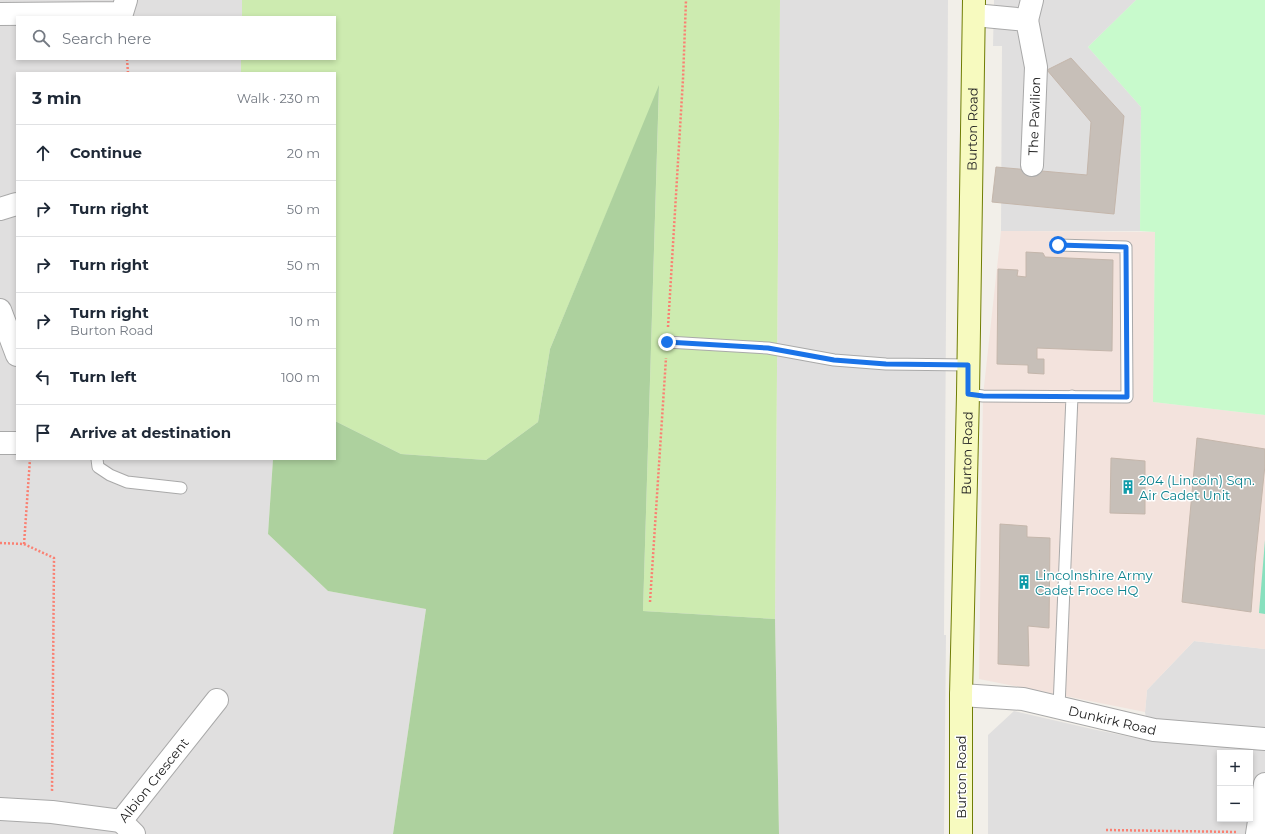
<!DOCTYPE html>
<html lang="en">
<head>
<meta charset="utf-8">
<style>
	body { margin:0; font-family:Montserrat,sans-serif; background:#f6f6f7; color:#1f2937 }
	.controls { position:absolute; right:12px; bottom:12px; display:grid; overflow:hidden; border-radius:0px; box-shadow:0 2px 6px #0003 }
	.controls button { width:36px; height:36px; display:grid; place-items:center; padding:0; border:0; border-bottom:1px solid #e0e1e3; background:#fff; color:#1f2937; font:20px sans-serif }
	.stop { position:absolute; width:12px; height:12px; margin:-9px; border:3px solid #1a73e8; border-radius:50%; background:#fff }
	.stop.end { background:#1a73e8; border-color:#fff; box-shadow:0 1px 4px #0008 }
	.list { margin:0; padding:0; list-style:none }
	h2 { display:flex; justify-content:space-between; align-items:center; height:52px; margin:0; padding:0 16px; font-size:17px }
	h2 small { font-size:13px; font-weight:400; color:#747a83 }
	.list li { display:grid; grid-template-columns:26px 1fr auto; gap:12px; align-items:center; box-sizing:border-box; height:56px; padding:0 16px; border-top:1px solid #e0e1e3 }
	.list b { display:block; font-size:15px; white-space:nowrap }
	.list p { margin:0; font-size:13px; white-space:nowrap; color:#747a83 }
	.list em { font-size:13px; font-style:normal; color:#747a83 }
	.icon { flex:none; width:22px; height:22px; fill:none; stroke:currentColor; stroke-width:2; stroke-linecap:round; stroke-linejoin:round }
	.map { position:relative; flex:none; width:1265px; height:834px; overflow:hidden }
	.search { position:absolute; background:#fff; box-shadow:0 2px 6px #0003; left:16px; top:16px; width:320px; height:44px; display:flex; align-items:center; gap:10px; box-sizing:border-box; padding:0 14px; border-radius:0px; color:#747a83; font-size:15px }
	.panel { position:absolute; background:#fff; box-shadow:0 2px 6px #0003; left:16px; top:72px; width:320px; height:388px; border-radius:0px }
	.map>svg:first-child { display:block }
	.residential { fill:#e0dfdf; fill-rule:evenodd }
	.military { fill:#f3e3dd }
	.grass { fill:#cdebb0 }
	.forest { fill:#add19e }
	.park { fill:#c8facc }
	.pitch { fill:#88e0be }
	.building { fill:#c7bfb8; stroke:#c4b6ab }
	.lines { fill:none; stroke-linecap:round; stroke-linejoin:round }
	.lane-casing { stroke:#a9a9a9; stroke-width:13 }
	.street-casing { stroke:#a9a9a9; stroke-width:24 }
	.secondary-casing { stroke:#707d05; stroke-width:24 }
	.path { stroke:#fa8072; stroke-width:2.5; stroke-dasharray:2 2; stroke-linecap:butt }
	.lane { stroke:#fff; stroke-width:11 }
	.street { stroke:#fff; stroke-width:22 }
	.secondary { stroke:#f7fabf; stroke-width:22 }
	.route { stroke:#1a73e8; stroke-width:5 }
	.labels { text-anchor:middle; stroke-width:3; stroke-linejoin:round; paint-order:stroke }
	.street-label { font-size:13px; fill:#222; stroke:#fff }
	.culture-label { font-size:13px; fill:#0d838f; stroke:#fff; text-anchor:start }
</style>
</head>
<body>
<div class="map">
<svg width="1265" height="834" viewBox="0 0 1265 834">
	<rect width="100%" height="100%" fill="#f2efe9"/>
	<path class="residential" d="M0 0H242V17H17V59H241V73H17V459H273L268 534 328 591 426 609 393 834H0Z
		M780 0H948L944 635H946L944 834H779L775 619Z
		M994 0H1136L1088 47 1141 107 1140 231H1001L1002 46H993Z
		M1194 641 1265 649V834H988V735L1014 711 1092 729 1150 741 1145 712 1147 690ZM1220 753H1250V819H1220Z"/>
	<path class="military" d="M1001 231 1155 232 1153 402 1265 415V649L1194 641 1147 690 1145 712 979 679 983 396Z"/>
	<path class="grass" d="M242 0H780L775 619 643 611 659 87 550 349 538 422 486 460 401 454 335 421V73H241V59H335V17H242Z"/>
	<path class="forest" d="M659 85 643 611 775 619 779 834H393L426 609 328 591 268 534 273 459H335V421L401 454 486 460 538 422 550 349Z"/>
	<path class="park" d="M1136 0H1265V415L1153 402 1155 232 1140 231 1141 107 1088 47Z"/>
	<path class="pitch" d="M1265 540V614L1259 613Z"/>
	<path class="building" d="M1071 58 1124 116 1114 214 992 202 996 167 1087 175 1091 122 1047 70Z
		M1026 252 1043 253 1045 257 1113 260 1112 351 1037 348V359H1044V374L1028 373V365L997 364 998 269 1018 270 1017 276 1026 277Z
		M1197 438 1265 449V465L1255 562 1251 612 1182 602Z
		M1111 458 1145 461V514L1110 513Z
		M1000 524 1027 526V537L1050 538 1049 628 1028 626 1029 666 998 664Z"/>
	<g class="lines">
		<defs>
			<path id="lane" d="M667 342 768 348 834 360 886 364 968 365
				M968 394 983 396 1127 397 1126 247 1058 245
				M97 459 98 467 110 475 127 482 181 488
				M1059 707 1072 396"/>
			<g id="street">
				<path d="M0 14 122 13 126 0"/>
				<path d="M974 15 1027 20 1036 67 1032 165"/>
				<path d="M1027 20 1032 0"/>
				<path d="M0 209 13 205 17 204"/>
				<path d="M0 310 17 355"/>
				<path d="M0 443H17"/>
				<path id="s1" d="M961 695 1023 699 1154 730 1265 739"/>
				<path id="s2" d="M0 809 52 812 121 821 217 700"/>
				<path d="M121 821 134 834"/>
				<path d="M1257 834 1265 784"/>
			</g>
			<g id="secondary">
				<path id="s3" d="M961 834V695L968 394 974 0"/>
			</g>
		</defs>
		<use href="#lane" class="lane-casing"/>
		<use href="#street" class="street-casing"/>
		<use href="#secondary" class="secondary-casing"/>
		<path class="path" d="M127 59 128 73
			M668 327 683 79 686 0
			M0 543 24 544 54 558 52 792
			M24 544 30 459
			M650 602 666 358
			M1106 830 1237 832"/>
		<use href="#lane" class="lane"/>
		<use href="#street" class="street"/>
		<use href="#secondary" class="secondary"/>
	</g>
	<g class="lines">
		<path class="route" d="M667 342 768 348 834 360 886 364 968 365V394L983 396 1127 397 1126 247 1058 245"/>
	</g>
	<defs>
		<symbol id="building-bare" viewBox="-9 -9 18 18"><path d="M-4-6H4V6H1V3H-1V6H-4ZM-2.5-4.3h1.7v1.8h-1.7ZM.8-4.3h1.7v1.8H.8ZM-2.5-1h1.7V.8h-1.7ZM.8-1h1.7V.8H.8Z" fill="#0f9aa8" stroke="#fff" stroke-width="2.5" paint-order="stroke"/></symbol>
	</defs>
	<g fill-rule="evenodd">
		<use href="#building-bare" x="1118" y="477" width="20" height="20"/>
		<use href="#building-bare" x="1014" y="572" width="20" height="20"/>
	</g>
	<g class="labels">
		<g class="street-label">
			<text transform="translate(1034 116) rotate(-88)" y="5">The Pavilion</text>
			<text dy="5" stroke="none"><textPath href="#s3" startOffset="705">Burton Road</textPath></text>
			<text dy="5" stroke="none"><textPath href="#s3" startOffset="381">Burton Road</textPath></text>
			<text dy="5" stroke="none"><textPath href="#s1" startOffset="154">Dunkirk Road</textPath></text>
			<text dy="5" stroke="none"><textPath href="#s2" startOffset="174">Albion Crescent</textPath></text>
			<text transform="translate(961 777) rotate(-90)" y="5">Burton Road</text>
		</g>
		<g class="culture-label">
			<text x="1139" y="485">204 (Lincoln) Sqn.<tspan x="1139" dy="15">Air Cadet Unit</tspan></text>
			<text x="1035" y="580">Lincolnshire Army<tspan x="1035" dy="15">Cadet Froce HQ</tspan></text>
		</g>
	</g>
</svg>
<div class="controls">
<button>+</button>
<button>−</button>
</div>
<div class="stop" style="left:1058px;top:245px"></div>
<div class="stop end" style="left:667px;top:342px"></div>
<div class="search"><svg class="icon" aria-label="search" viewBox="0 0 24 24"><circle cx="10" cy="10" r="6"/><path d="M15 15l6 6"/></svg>Search here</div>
<section class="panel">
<h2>3 min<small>Walk · 230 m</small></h2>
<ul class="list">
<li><svg class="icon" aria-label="ahead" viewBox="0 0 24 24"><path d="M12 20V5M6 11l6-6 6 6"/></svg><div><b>Continue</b></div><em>20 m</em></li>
<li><svg class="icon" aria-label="right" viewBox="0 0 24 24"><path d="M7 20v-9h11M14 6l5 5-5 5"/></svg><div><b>Turn right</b></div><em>50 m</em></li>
<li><svg class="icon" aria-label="right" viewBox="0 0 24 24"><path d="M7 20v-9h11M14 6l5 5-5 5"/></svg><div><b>Turn right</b></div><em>50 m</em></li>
<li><svg class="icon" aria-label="right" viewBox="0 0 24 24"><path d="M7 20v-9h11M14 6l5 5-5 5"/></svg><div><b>Turn right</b><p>Burton Road</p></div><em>10 m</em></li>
<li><svg class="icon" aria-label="left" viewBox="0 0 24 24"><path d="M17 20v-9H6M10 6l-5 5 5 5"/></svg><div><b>Turn left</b></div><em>100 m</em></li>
<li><svg class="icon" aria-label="arrive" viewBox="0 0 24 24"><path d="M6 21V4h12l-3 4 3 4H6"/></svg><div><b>Arrive at destination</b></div></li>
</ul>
</section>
</div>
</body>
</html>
